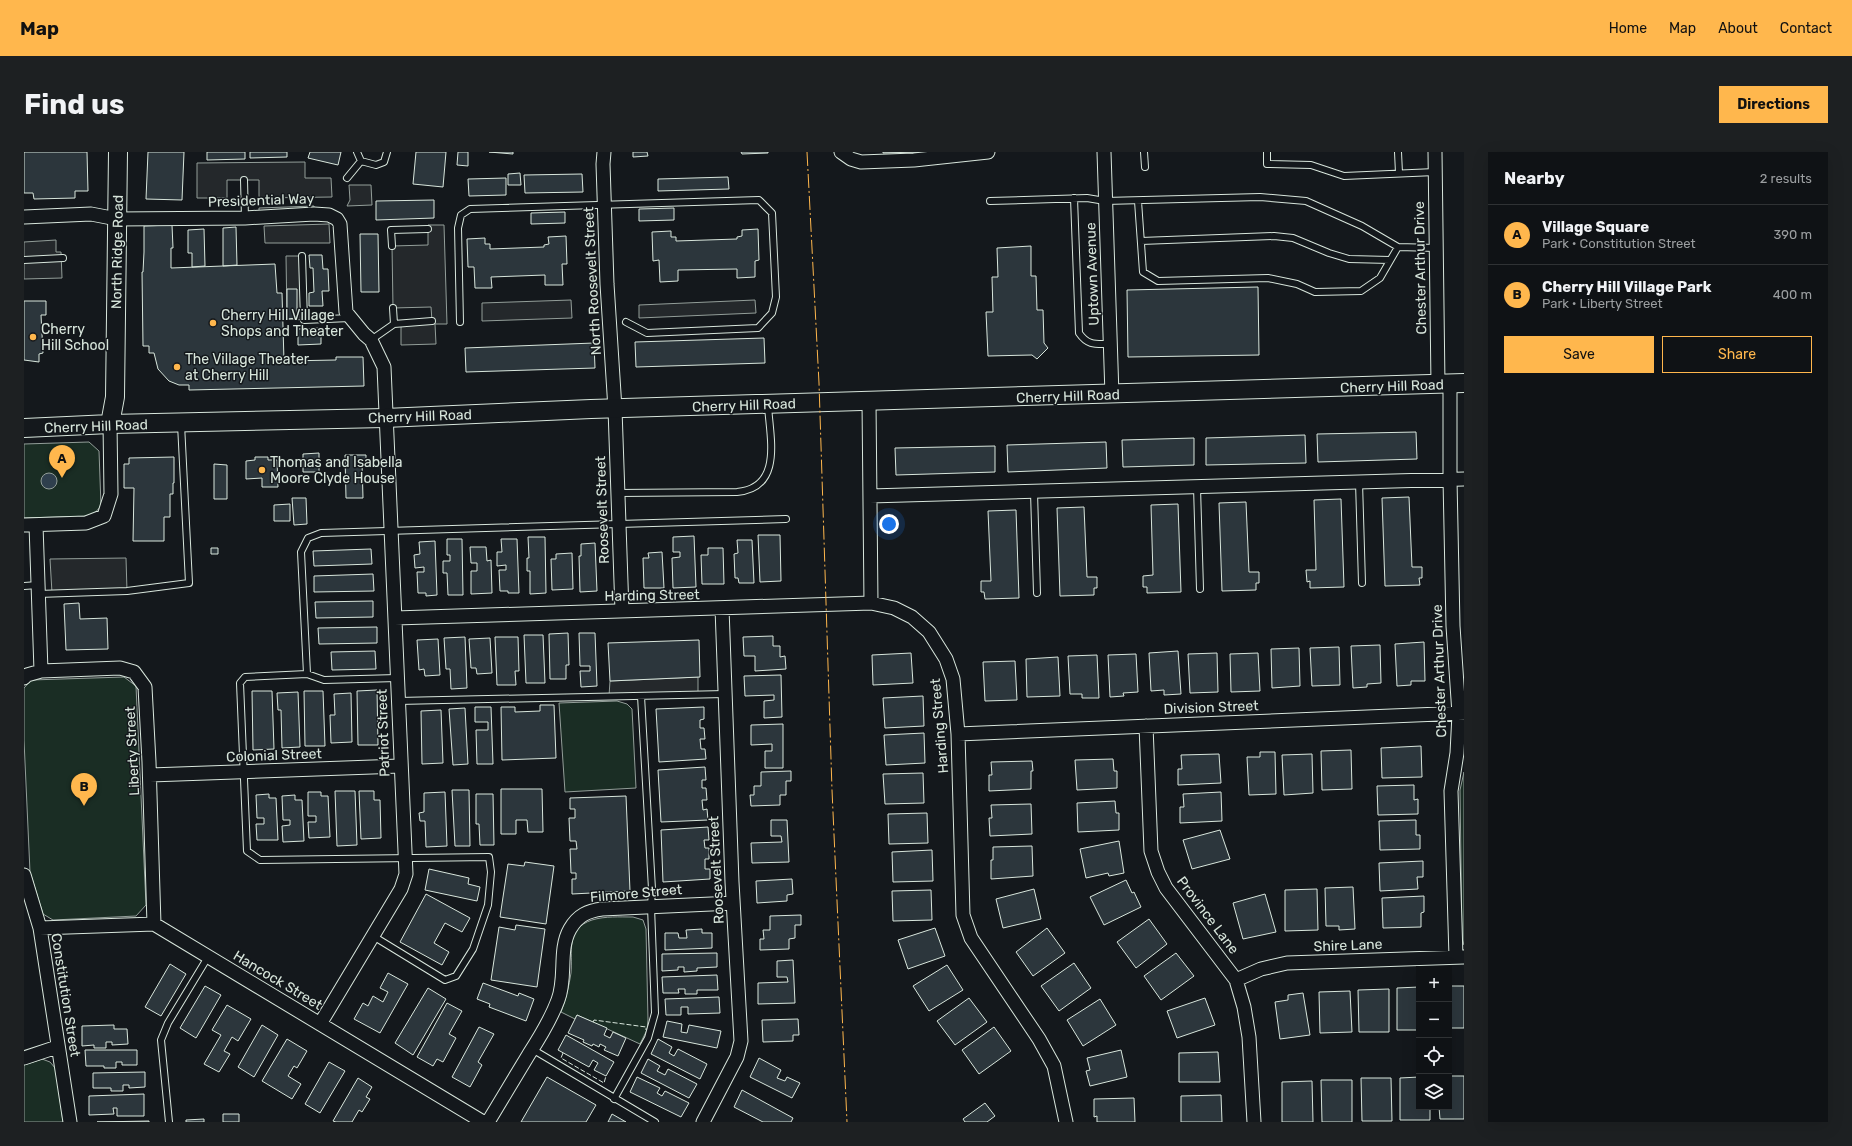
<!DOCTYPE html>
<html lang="en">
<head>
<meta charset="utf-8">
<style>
	body { margin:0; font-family:Rubik,sans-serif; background:#1d2022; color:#f1f3f6 }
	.controls { position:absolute; right:12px; bottom:12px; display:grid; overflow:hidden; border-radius:0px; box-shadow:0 4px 16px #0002 }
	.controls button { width:36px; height:36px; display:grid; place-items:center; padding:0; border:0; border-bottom:1px solid #2f3234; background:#0f1215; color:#f1f3f6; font:20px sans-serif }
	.you { position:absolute; left:865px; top:372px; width:14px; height:14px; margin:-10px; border:3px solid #fff; border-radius:50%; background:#1a73e8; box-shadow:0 0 0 6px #1a73e833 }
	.badge { display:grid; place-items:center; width:26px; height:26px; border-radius:50%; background:#ffb74d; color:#111; font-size:13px; font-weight:700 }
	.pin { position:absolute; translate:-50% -33px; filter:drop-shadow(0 1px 2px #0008) }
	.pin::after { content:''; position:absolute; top:21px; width:14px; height:12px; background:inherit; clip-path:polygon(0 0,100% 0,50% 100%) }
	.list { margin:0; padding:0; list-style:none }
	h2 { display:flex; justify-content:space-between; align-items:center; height:52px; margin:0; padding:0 16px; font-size:17px }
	h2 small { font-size:13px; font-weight:400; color:#9b9ea0 }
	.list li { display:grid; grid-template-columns:26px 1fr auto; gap:12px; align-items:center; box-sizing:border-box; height:60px; padding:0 16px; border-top:1px solid #2f3234 }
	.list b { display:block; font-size:15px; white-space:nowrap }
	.list p { margin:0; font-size:13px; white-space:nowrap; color:#9b9ea0 }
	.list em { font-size:13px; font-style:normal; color:#9b9ea0 }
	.actions { display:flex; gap:8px; padding:12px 16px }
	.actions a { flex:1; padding:9px 0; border:1px solid #ffb74d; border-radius:0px; text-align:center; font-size:14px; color:#ffb74d }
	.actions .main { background:#ffb74d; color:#111 }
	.icon { flex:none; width:22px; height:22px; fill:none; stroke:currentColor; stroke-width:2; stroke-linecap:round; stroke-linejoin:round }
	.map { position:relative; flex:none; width:1440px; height:970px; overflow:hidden; border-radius:0px }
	header { display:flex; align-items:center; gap:24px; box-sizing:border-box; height:56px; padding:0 20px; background:#ffb74d; color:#111 }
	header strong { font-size:19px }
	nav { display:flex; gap:22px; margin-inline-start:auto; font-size:14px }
	.intro { display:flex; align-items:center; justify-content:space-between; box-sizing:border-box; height:96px; padding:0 24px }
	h1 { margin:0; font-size:28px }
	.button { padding:10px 18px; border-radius:0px; background:#ffb74d; color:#111; font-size:14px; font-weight:700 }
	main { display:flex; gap:24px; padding:0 24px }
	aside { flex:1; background:#0f1215; border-radius:0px; box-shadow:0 4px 16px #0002 }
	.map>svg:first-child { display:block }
	.green { fill:#1a2d24; stroke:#939e99 }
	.parking { fill:#24282b; stroke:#939e99 }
	.water { fill:#2f3f4d; stroke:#939e99 }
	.building { fill:#2c363c; stroke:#d8e6dc }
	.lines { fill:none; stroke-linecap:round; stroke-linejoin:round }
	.lane-casing { stroke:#d8e6dc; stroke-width:8 }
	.street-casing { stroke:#d8e6dc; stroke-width:15 }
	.secondary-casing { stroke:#d8e6dc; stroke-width:20 }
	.lane { stroke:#14181c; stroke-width:6 }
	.street { stroke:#14181c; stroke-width:13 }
	.secondary { stroke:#14181c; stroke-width:18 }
	.fence { stroke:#d8e6dc; stroke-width:1; stroke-dasharray:5 2; stroke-linecap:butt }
	.power { stroke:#ffb74d; stroke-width:1; stroke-dasharray:14 3 2 3; stroke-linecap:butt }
	.poi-dot { fill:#ffb74d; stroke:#14181c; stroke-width:1.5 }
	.labels { text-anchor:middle; stroke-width:3; stroke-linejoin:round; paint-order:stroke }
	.street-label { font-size:14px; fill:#d8e6dc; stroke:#14181c }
	.poi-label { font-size:14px; fill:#d8e6dc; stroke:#14181c; text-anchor:start }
</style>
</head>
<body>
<header>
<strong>Map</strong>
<nav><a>Home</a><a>Map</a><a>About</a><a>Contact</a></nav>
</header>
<div class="intro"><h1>Find us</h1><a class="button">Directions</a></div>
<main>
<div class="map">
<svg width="1440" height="970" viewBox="0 0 1440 970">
	<rect width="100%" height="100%" fill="#14181c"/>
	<path class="green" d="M65 290 75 299 77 354 68 364 0 366V292Z
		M100 525 112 534 122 753 112 764 29 768 19 762 6 720 0 588V536L7 528Z
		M593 549 603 552 608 557 612 636 541 640 535 551Z
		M1440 620V793L1438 786 1436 638Z
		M609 765 619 768 622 777 624 868 623 878 616 892 553 863 551 867 537 860C542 847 545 834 547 821 549 800 541 777 568 768 581 764 596 765 609 765Z
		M18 907 26 910 32 917 39 970H0V913Z"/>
	<path class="parking" d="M281 10V26H307L308 45 235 46V28H203V46H173V11Z
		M325 33H347L348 53 323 54 326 48Z
		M290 54V62L235 66V56Z
		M305 72 306 91H241L240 74Z
		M404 73H420L423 172H411L412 192 377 193V170L408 169 407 155 369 156 368 94 404 93Z
		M32 88V100H37L38 126 0 127V90Z
		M262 104H278L280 168 263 167Z
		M547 148 548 166 458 169V151Z
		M731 148 732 161 615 166V153Z
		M102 406 103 439 28 441 26 407Z
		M674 525V542L585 544 586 529Z"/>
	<path class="water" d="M17 329a8 8 0 1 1 16 0a8 8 0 1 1-16 0Z"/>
	<path class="building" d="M0 0H63L64 39H51V46L10 47 9 41H0Z
		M124 0H160L158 48 122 47Z
		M183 0H221V7L183 8Z
		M226 0H263V5L226 6Z
		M286 0H317L314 13 284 6Z
		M392 0H422L419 35 389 32Z
		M434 0H444V14L433 13Z
		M465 0H489V2Z
		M609 0H623L624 4 609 5Z
		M717 0H744V1L718 2Z
		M859 0H894L859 1Z
		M496 21 497 33H484V22Z
		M558 22 559 40 501 41 500 23Z
		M704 25 705 37 634 39V27Z
		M482 26V43L445 44 444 27Z
		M410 48V66L352 68V49Z
		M650 56V68L615 69V57Z
		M541 60V71L507 72V61Z
		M148 73 149 96H147V116L251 112 253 141H258L260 209 312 208V205H339L340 234 165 238V233H155L145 229 134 217 130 201H125V194H119L118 120H119L120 100V74Z
		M212 75 213 113 199 114V76Z
		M180 77 181 114 168 115V101H164V78Z
		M734 77 735 108 731 109V125L713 126V117L654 118V129L636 130 635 108 629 109 628 80 647 79V85H652V89L713 87V85L718 84V78Z
		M336 82H354L355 140H337Z
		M542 84 543 112H538L539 133H521V123L467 125 468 136H451L450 115H444L443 87 461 86V92H466V97L520 95V93L525 92 524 85Z
		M1007 94V124H1012L1013 158H1019L1020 191 1024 196 1013 207 1008 203 964 204 962 160H969L968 125H974L973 96Z
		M285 103H298L299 117H304L305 139H298L299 154H285V141L290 140 289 116H286Z
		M1234 135 1235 203 1104 205 1103 138Z
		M263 137H273V166L263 167Z
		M0 149H22V163H17L19 201 15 202V210L0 208Z
		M297 176V192L274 193V177Z
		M740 186 741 211 612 215 611 190Z
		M570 191 571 216 442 220 441 196Z
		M1392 280 1393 307 1294 310 1293 282Z
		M1281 283 1282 311 1182 313V286Z
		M1170 286V313L1099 315 1098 288Z
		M1082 290 1083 316 984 320 983 293Z
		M971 294V320L872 323 871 296Z
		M295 301V320H279V302Z
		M321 303H342V311H338L339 346H322Z
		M150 305V331H149V342H146V365H140V389H109L110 336H100V312H105V306Z
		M231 305H244V308H253L254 335H238V326L222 327V309L231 308Z
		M190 312 203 313V347H190Z
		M1385 345 1388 415H1398V426H1395L1396 433 1361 434 1358 346Z
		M268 346H282L283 372 270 373Z
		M1317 347 1320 435 1286 436V429L1283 430 1282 418H1292L1290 348Z
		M1222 350 1225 420H1235V431H1232V438L1198 439 1195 351Z
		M266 352V369H250V353Z
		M1154 352 1157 440 1123 441V435H1119V424L1129 423 1127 353Z
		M1060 355 1063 425H1073V436H1070V443L1036 444 1033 356Z
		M992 358 995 446 961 447 960 440H957V429H967L964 359Z
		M734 383H756L757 429 736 430Z
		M670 384 672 435 649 436 648 406 656 405V400H649V385Z
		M504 385H521L522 441 506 442V419H503V406H505Z
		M423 387H438L439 443H424L423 421H419V409H426V403H423Z
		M477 387H493L495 441H484V439H476L475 418H482V413L473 414V400H478Z
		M713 388H728L730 431H715L714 426H711L710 402 714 401Z
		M411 389 413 443 402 444V441H394L393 420H400V415L391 416 390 403 396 402 395 390Z
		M571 391 573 439 556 440 555 404H557V392Z
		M446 395H462L463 409 467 408 468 441 447 442V419H453V411H447Z
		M187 396H194V402H187Z
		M684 396H699L700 432H678L677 403H684Z
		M347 397 348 412 290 414 289 399Z
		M638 400 640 436H620L619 406H625L624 401Z
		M548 401 549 437 528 438 527 407H532V402Z
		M349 422 350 439 290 440V424Z
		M349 449V465L292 466 291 450Z
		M55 451 56 467 83 466 84 497 42 498 40 452Z
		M353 475V491L295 492 294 476Z
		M544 481 545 513H542V527H526L525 482Z
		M555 481H571L573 534 557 535 556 519H566V514H556Z
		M500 483H519L521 531H502Z
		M749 484V494H756V505L761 504 762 517 731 519V504H720L719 485Z
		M441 485 443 536 427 537 426 517H422L420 486Z
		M471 485H494L495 519H491L492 533H473Z
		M466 486 468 521 453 522 452 516H447L445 487Z
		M414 487 416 523 401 524 400 517 395 518 393 488Z
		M675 488 676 525 586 529 584 491Z
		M1400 490 1401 529H1387V533L1373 534 1371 492Z
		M1356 493 1357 531 1343 532V535L1329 536 1327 494Z
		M1315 495 1316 533 1288 534 1286 496Z
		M1275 496 1276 534 1248 536 1247 497Z
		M351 499 352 517 308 518 307 500Z
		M1154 499 1157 542 1140 543V538L1127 539 1125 501Z
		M887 501 889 531 849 533 848 503Z
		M1193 501 1194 540 1166 541 1164 502Z
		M1234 501 1236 539 1207 540 1206 502Z
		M1112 502 1114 540 1099 541 1100 544 1086 545 1084 503Z
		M1073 503 1075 546H1058V542H1046L1044 504Z
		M1034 505 1036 544 1003 545 1002 507Z
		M991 509 993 548 961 549 959 510Z
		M757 523 758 565 740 566V549L750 548V543L721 544 720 524Z
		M353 538 354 593H334L333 539Z
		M228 539H248L250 597 229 598Z
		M280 539H299L301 594H281Z
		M274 540 276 595 258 596 257 558H254L253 541Z
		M327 541 328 590 307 591 306 563H311L310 542Z
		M899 544 900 574 861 576 859 546Z
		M516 553H530L532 606 478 608 477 555H491V560L516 559Z
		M451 555H467L469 612H453L452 578H464V570H451Z
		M680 555V567L676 568V576H680L681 587H676L677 597H681L682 607 635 610 632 557Z
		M441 556 444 612 429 613 425 557Z
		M417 558 419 611 398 612 397 559Z
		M759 572V616H741V599H748V592L727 593V573Z
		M900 581 901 611 862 613 860 583Z
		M1397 594 1398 625 1358 626 1357 596Z
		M1327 598 1328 637 1298 638 1297 599Z
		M1236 600H1251L1252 642 1225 643 1223 605H1236Z
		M1195 602 1197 631 1154 633V617H1158L1157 603Z
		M1288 602 1289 641 1260 643 1258 603Z
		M1089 607 1090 619H1093V636L1053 638 1051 608Z
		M1008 609 1009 619H1007V637L965 639V623H968L967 610Z
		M681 615 682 628H678V636H682L683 648H678L679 658 683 657 684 668 637 670 634 618Z
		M767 619V629H762V643H756V653L727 654 726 643H730V634H737V620Z
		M899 621 900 651 861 652 859 622Z
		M1390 633V648L1394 647V662L1354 663 1353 634Z
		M477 637H518L519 680H504L503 668H492V682H477Z
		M428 638H445L446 694H431Z
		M311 639H331L333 693 313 694Z
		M335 639H350V648H356L357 686 337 687Z
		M284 640H297V644H304L306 685 285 686 284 670H292V664H284Z
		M421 640 423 694 402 695 401 669H396L395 661 400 660V641Z
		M1197 640 1198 669 1156 671V655H1160L1159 642Z
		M245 642V646H252L254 688H233L232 672H240V666H233L232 643Z
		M452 642H469L470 693H456L455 672H452Z
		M271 643V648H278L280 689 259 690 258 674 266 673V668H259L258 644Z
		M602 644 606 739 548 742V727H552V721H547L546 697H553L552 689H546L545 666H551V657H546V646Z
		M1091 649 1092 661H1095V678L1054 680 1053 651Z
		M1007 652 1008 682 966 684 965 666H968L967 653Z
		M903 661 904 691 865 692 864 662Z
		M747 668H763L765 710 728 711 727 691 758 690 757 684H747Z
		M1392 668V683H1396V697L1356 698 1355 669Z
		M684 675 685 688H680L681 696H685V707H681V717H686V727L639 730 637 678Z
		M1196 678 1206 707 1168 717 1159 688Z
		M1095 689 1100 721 1085 724 1084 721 1062 726 1056 697Z
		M1008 694 1009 724 967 727V708H969V695Z
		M908 698 909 729 869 730 868 700Z
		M1399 709V725H1393L1394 737 1356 739 1355 711Z
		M501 710 530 714 522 772 476 765 484 712 500 714Z
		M405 717 445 726 444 732 456 735 453 749 401 738Z
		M768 727 769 742 763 743V749L733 751 732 729Z
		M1102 728 1108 741 1110 740 1117 755 1080 773 1066 745Z
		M1329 735 1331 777 1315 778V774H1302L1301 736Z
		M1010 737 1017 767 979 776 972 747Z
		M1293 737 1294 778 1261 779V738Z
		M907 738 908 768 869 769 868 739Z
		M402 742 446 766 438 780 421 771 410 791 425 800 418 813 376 790Z
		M1241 742 1252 780 1219 787 1209 751Z
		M1400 744V760L1397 761V775L1359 776 1358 746Z
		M777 763V773H771V786L765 787V797L736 798V787H740L739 778H746V764Z
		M1125 767 1143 792 1112 816 1093 790Z
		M492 773 521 777 513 835 467 828 475 775 491 778Z
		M911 776 921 804 884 817 874 788Z
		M1023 776 1041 801 1009 824 992 800Z
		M678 777V781H688V796L641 798V781H654L655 786H663L662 778Z
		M693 801V815L673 816V819L660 820V815H654V818L638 819V802Z
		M1152 801 1170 824 1137 848 1120 824Z
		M769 808 771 851 734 852V831L764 830 763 825H753V809Z
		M1050 811 1067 836 1035 859 1017 834Z
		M146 812 162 822 137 864 121 855Z
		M923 813 939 838 905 859 889 834Z
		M364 821 384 832 356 881 330 867 339 851 344 854 349 844 359 850 364 840 356 836Z
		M693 823 694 838H673V842H661V837H654L655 841H639L638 825Z
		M459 831 494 844 495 841 510 847 502 869 465 855 466 852 453 847Z
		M181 834 197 843 172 886 156 876Z
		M1425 834H1440V876H1425Z
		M1395 835V878H1373V836Z
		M404 836 422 847 389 903 371 891Z
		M1365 837V880H1335L1334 838Z
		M1326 839 1328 880 1296 881 1295 840Z
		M1279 841 1286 883 1256 887 1251 850 1264 848V843Z
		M695 845 696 861 664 862V855H657V863H642L641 847Z
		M945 846 963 870 931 893 913 869Z
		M1181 846 1191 873 1153 886 1143 859Z
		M1076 847 1092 873 1059 894 1043 868Z
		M423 851 438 859 425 882 432 886 419 910 413 907 409 914 393 905Z
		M203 853 227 867 214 889 208 885 200 899 206 902 195 920 180 912 197 883 188 878Z
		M553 863 583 876 580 883 586 886 589 880 602 886 594 904 580 898 582 895 576 892 575 895 569 892 568 894 559 890 560 888 544 881Z
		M774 867 775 883H769V889L739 890 738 868Z
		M643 869 658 872 657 880 663 881 665 873 697 879 693 896 639 885Z
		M90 873V877H103L104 892 88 893V890H82V896H70V893L58 894V874Z
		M238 873 254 883 230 925 214 915Z
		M455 875 470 882 454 910 458 913 446 935 428 925Z
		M970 875 987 899 955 922 938 898Z
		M542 883 590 910 582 924 570 918 574 911 569 908 565 915 534 898Z
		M263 887 283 899 273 916 270 914 264 924 277 932 268 947 238 929Z
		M634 887 648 895 645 901 650 904 654 897 683 912 676 927 627 902Z
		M61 898H113V913H98V910H92V916H80V914H62Z
		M1097 898 1103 925 1066 934 1062 919 1066 918 1063 906Z
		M1194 900 1196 930H1155V901Z
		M735 906 757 918 753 926 761 929 763 925 776 931 768 946 726 925Z
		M624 907 636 914 633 919 641 923 644 917 673 932 665 946 617 921Z
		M305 910 321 919 296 961 281 952Z
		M121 920V935L105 936V933H99V939H87V936H69V921Z
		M1425 924H1440V967H1416L1415 955H1425Z
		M523 925 572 953 562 970H497Z
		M613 925 636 936 633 941 638 944 641 939 665 951 657 965 606 940Z
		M1395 925V955H1406V968H1376V926Z
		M334 926 348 935 342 945 346 947 338 960 335 958 328 970H312L309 969Z
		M1337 926H1367L1368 969H1338Z
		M1297 928H1328V970H1298Z
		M1288 929 1289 970H1258V930Z
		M718 938 769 966 767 970H739L710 955Z
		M120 942V964H93V956H89L90 962 65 963V944Z
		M1197 943 1198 970H1157V944Z
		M1110 946 1111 970H1073V964L1070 965V947Z
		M961 951 971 964 963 970H941L939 967Z
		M199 962H215V970H199Z
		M588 962 602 970H584Z
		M180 967V970H162V968Z
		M125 969V970H73Z"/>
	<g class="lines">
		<defs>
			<path id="lane" d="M333 0 337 9 352 13 360 10 363 0
				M1120 0 1121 15
				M1243 0V12L1287 13 1320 24 1411 20
				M1374 0 1375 21
				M323 26 337 9
				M220 28 221 66
				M1050 46 1055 181C1064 194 1072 192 1086 192
				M966 49 1063 46 1081 49 1236 45 1282 49 1338 74 1374 95 1412 96
				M1114 49 1119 120 1134 129 1244 126 1273 132 1291 140 1337 139 1356 126 1374 95
				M1117 89 1250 84 1269 86 1305 101 1325 107 1366 108
				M368 94 367 78 404 77
				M278 104 280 168 326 166
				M0 108 39 106
				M369 156 370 172
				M436 170 434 76 437 63 446 57 735 48 748 61 752 145 748 161 734 176 623 181 602 170
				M347 188 370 172 408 169
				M1335 330 1338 431
				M1173 335 1176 437
				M1010 340 1013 441
				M594 341 713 340C759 336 746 286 744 254
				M0 434 14 433
				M14 442 103 439 165 431 157 272
				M283 522 277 400 284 386 297 381 762 367
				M374 549 701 542
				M349 784 421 828 432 824 449 797 464 753 467 720 465 705 236 708 223 699 216 531 221 525 283 522 300 528 373 526
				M508 897 631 970
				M590 947 624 886 631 861 627 755 628 737 617 544
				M145 970 137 888 144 871 184 805"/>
			<path id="street" d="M580 0 579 12 583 132 591 257 598 459
				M817 0 827 7 837 10 890 8 964 0
				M1080 0 1088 243
				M1411 0 1414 232
				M0 65 67 62 93 67 221 66 290 62 305 63 313 67 316 72 322 160 340 182 347 188 360 215 382 722 377 737 296 872
				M1426 232V327L1429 474 1435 562 1433 601 1427 639 1432 805
				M845 250 847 451
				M846 344 1440 327
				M0 373 62 371 80 364 87 342 86 272
				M371 466 847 451 870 456 888 465 905 480 922 507 929 527 934 582 939 763 947 786 1015 887 1030 914 1042 970
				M17 519 96 516 110 520 121 535 125 610 130 772
				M0 526 3 523 17 519 12 373
				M1122 574 1127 699 1134 720 1142 736 1212 828 1220 855 1225 885 1230 970
				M934 582 1440 561
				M126 623 376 614
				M0 723 16 776 46 970
				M16 776 130 772 459 970
				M1212 828 1237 817 1263 811 1440 805
				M0 906 33 895
				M464 970C478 947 491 925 505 902 516 885 527 867 534 848 543 825 534 798 546 777 554 763 564 759 578 757L709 751
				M679 970 713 905 717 889 708 730 698 456"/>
			<path id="secondary" d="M86 272 91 245 94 0
				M0 276 86 272 361 266 567 257 1440 231"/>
		</defs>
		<use href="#lane" class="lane-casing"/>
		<use href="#street" class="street-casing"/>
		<use href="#secondary" class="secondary-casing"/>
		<use href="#lane" class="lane"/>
		<use href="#street" class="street"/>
		<use href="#secondary" class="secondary"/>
		<path class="fence" d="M569 870 570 868 622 875V878
			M539 901 537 906 580 931 582 924"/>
		<path class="power" d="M783 0 795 231 808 638 823 970"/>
	</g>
	<g class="poi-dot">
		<circle cx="189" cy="171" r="4"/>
		<circle cx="9" cy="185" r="4"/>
		<circle cx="153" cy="215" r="4"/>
		<circle cx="238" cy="318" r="4"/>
	</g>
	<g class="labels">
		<g class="street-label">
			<text transform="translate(237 48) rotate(-2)" y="5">Presidential Way</text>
			<text transform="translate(93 100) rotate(-89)" y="5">North Ridge Road</text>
			<text transform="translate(1396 116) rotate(-91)" y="5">Chester Arthur Drive</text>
			<text transform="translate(1068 122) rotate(-92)" y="5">Uptown Avenue</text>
			<text transform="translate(568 129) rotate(-93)" y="5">North Roosevelt Street</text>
			<text transform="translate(1368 234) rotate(-2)" y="5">Cherry Hill Road</text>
			<text transform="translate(1044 244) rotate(-2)" y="5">Cherry Hill Road</text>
			<text transform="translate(720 253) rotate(-2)" y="5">Cherry Hill Road</text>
			<text transform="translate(396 264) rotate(-2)" y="5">Cherry Hill Road</text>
			<text transform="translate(72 274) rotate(-2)" y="5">Cherry Hill Road</text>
			<text transform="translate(578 358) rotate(-92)" y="5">Roosevelt Street</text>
			<text transform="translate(628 443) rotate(-1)" y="5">Harding Street</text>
			<text transform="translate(1415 519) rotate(-92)" y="5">Chester Arthur Drive</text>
			<text transform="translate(1187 555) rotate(-2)" y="5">Division Street</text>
			<text transform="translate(915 574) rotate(-95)" y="5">Harding Street</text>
			<text transform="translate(359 581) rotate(-92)" y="5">Patriot Street</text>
			<text transform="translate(108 599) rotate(-93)" y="5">Liberty Street</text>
			<text transform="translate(250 603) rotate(-2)" y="5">Colonial Street</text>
			<text transform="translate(692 718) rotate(-93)" y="5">Roosevelt Street</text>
			<text transform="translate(612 741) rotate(-5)" y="5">Filmore Street</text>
			<text transform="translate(1184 763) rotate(53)" y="5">Province Lane</text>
			<text transform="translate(1324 793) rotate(-2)" y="5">Shire Lane</text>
			<text transform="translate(254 828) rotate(31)" y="5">Hancock Street</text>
			<text transform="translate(42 843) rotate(81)" y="5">Constitution Street</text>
		</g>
		<g class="poi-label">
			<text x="197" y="168">Cherry Hill Village<tspan x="197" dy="16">Shops and Theater</tspan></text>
			<text x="17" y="182">Cherry<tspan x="17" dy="16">Hill School</tspan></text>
			<text x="161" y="212">The Village Theater<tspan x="161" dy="16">at Cherry Hill</tspan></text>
			<text x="246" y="315">Thomas and Isabella<tspan x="246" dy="16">Moore Clyde House</tspan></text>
		</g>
	</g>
</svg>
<div class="controls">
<button>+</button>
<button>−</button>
<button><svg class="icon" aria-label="locate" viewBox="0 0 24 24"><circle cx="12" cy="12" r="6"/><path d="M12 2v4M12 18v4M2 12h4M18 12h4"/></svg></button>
<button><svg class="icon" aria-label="layers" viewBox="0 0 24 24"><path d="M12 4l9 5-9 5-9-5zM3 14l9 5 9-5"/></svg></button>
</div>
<div class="you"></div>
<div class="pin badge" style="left:38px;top:326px">A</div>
<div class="pin badge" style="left:60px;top:654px">B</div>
</div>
<aside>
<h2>Nearby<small>2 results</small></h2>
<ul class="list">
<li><span class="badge">A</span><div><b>Village Square</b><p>Park · Constitution Street</p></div><em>390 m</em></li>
<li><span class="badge">B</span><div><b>Cherry Hill Village Park</b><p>Park · Liberty Street</p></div><em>400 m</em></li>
</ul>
<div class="actions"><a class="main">Save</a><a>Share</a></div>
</aside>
</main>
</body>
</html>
